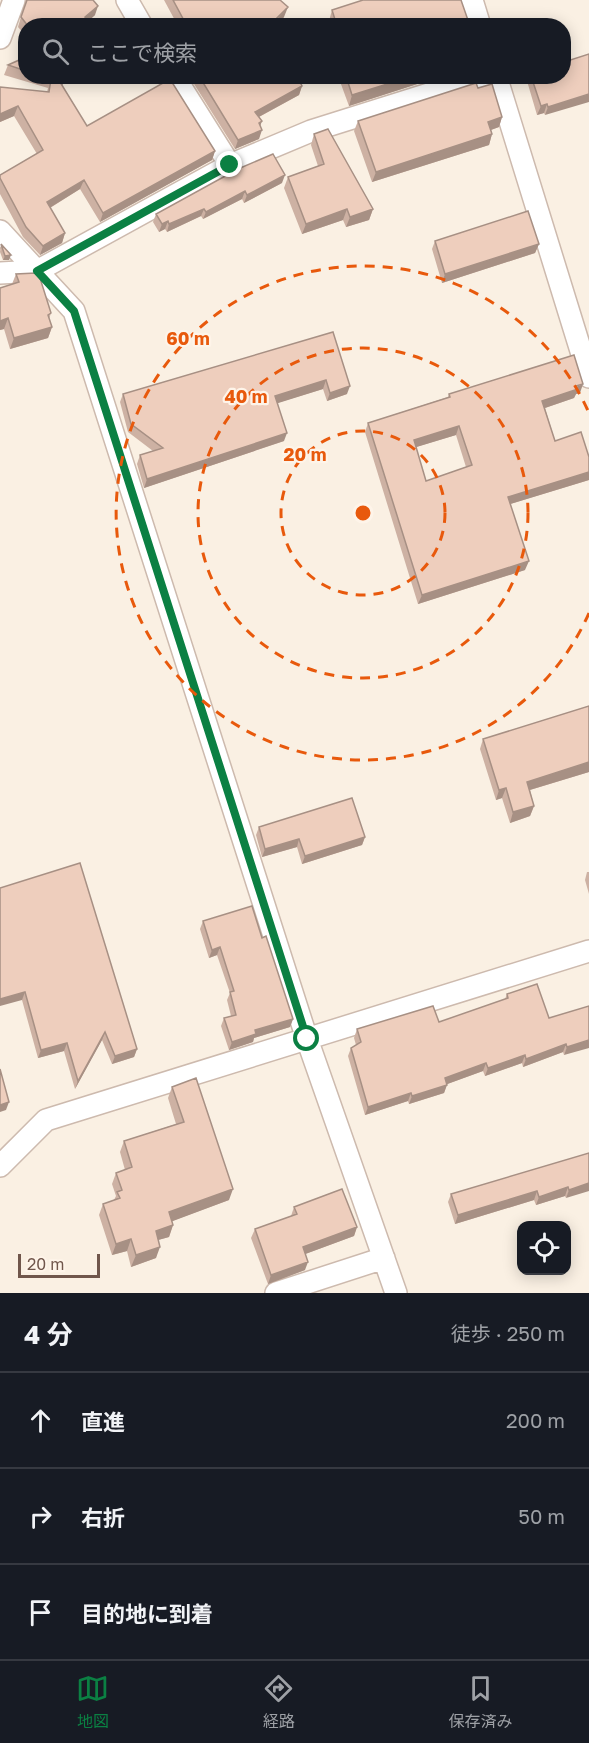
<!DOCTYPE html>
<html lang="ja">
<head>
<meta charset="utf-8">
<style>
	body { margin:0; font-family:"Golos Text","Noto Sans JP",sans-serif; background:#20242c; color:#f1f3f6 }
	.controls { position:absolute; right:18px; bottom:18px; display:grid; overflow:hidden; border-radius:12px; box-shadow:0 3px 15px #0003 }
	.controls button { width:54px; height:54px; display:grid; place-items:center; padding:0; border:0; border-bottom:2px solid #363941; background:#171b24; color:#f1f3f6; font:30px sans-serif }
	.scale { position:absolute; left:18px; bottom:15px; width:82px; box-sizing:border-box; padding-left:6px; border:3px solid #70564b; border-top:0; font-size:16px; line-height:21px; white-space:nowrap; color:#70564b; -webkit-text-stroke:4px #fef4e9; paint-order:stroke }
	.stop { position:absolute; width:18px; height:18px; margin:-14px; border:4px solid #0b8043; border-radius:50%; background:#fff }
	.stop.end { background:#0b8043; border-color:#fff; box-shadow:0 2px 6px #0008 }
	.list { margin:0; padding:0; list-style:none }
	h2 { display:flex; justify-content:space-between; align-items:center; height:78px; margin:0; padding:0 24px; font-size:26px }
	h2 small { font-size:20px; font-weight:400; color:#9ea1a6 }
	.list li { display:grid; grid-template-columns:39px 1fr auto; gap:18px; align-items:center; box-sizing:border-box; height:96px; padding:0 24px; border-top:2px solid #363941 }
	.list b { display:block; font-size:22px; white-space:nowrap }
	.list em { font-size:20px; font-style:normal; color:#9ea1a6 }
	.icon { flex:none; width:33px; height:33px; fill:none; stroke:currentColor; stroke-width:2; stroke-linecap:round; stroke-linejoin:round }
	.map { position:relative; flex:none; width:589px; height:1293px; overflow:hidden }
	.search { position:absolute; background:#171b24; box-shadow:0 3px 15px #0003; left:18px; right:18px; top:18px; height:66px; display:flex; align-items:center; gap:15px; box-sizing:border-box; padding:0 21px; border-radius:24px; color:#9ea1a6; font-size:22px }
	.sheet { height:366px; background:#171b24 }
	nav { display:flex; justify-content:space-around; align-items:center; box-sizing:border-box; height:84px; border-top:2px solid #363941; background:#171b24; font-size:16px; color:#9ea1a6 }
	nav a { display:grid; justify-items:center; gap:3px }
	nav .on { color:#0b8043 }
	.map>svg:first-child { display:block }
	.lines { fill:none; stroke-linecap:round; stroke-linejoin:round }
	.minor-casing { stroke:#cdbaae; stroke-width:24 }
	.minor { stroke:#fff; stroke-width:21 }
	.wall { fill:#cdb1a3; fill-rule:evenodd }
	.shaded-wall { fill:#a79084 }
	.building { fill:#eecebd; stroke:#a79084; stroke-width:1.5; fill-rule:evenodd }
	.route { stroke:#0b8043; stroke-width:8 }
	.ring { fill:none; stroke:#e8590c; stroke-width:3; stroke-dasharray:10 8 }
	.centre { fill:#e8590c; stroke:#fef4e9; stroke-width:3 }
	.ring-label { font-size:18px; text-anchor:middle; font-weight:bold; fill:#e8590c; stroke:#fef4e9; stroke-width:4.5; stroke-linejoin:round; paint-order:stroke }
</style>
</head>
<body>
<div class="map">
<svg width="589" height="1293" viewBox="0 0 589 1293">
	<rect width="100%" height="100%" fill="#faf0e3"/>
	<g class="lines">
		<defs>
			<path id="minor" d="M127 0 142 26
				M472 0 480 26
				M0 38 14 0
				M174 76 230 165
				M496 76 589 377
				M0 231 74 311 307 1039 396 1293
				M0 273 37 271 230 165 311 131 486 76
				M0 1166 46 1120 589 951
				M276 1293 384 1258"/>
		</defs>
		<use href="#minor" class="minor-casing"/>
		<use href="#minor" class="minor"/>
	</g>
	<path class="wall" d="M26 0 95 15 88 21 90 23V26H26V36L18 27Z
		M164 0H280L284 17 276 26H178Z
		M332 10 470 26H330L329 21Z
		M589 54 545 115 544 113 537 115 527 81 528 76H564Z
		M26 57V76H70L62 85 87 126 215 151 212 160 100 222 80 189 50 208 65 233 62 243 40 255 23 237 0 194V175L37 154 14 116 0 122V87L47 92 48 88 4 75 8 65Z
		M189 76H297L302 86 299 95 259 117 262 121 260 126 259 139 235 149Z
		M338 76H442L349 106Z
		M478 88 502 117 499 127 491 130 492 134 489 145 372 182 354 131 358 121Z
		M314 134 373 209 369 220 346 227 343 220 302 234 284 188 288 177 318 166 311 145Z
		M282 183 244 203 242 199 203 219 201 216 167 232 165 229 159 232 153 222 156 214Z
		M435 241 539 244 535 253 442 283 432 249Z
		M1 244 9 260H3L0 252Z
		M16 274 51 313 49 319 52 327 48 338 10 349 4 329 0 330V288L12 284Z
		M333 332 347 394 327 401 323 389 277 403 284 441 144 488 137 464 140 455 153 451 128 432 120 402 123 394Z
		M580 393 576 394 574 398 545 408 555 441 589 480 510 504 525 570 418 604 365 432 368 423 448 397 449 394ZM456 435 466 467 426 481 416 447Z
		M589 706V772L530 790 534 806 530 816 510 823 502 798 496 800 480 749 483 739Z
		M259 827 365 837 362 845 302 864 297 847 262 857 256 835Z
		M587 872H589V894L585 880Z
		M0 888 137 1049 134 1057 112 1064 102 1040 75 1089 64 1051 38 1058 22 1000Z
		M203 921 262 938 293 1019 290 1027 254 1038 253 1042 229 1050 221 1026 224 1018 231 1016 227 1000 230 993 217 955 209 958 200 929Z
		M507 994 549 1018 589 1006 564 1055 563 1052 523 1067 522 1063 485 1076 483 1071 447 1084 444 1093 409 1104 408 1101 365 1115 348 1056 351 1048 356 1045 354 1038 357 1029 439 1022 505 999Z
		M172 1087 229 1200 172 1221 173 1225 169 1237 158 1240 156 1258 131 1267 127 1251 112 1255 99 1215 103 1204 114 1200 116 1196 112 1184 116 1173 125 1170 120 1152 124 1141 176 1124 168 1098Z
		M589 1153 566 1198 565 1196 536 1205 534 1200 455 1224 448 1202 451 1194Z
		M294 1207 357 1227 354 1236 305 1254V1270L268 1284 251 1238 255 1229 291 1216Z"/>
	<path class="shaded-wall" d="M98 6 95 15 83 26 85 17Z
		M288 7 284 17 276 26H271Z
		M65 76H70L57 91 60 82Z
		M413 76H442L349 106 352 95Z
		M302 86 299 95 251 121 255 112Z
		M589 94V102L545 115 548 107Z
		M547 104 544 113 537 115 541 106Z
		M18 106 14 116 0 122V114Z
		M502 117 499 127 485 132 488 122Z
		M262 121 258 131 262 130 259 139 235 149 238 140Z
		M492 134 489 145 372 182 376 172Z
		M215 151 212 160 100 222 103 213Z
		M285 175 282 183 244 203 247 195Z
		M84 180 80 189 43 212 47 202Z
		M245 191 242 199 203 219 206 212Z
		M204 209 201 216 167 232 169 224Z
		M347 209 343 220 302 234 306 224Z
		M373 209 369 220 346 227 350 217Z
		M168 221 165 229 159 232 162 224Z
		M65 233 62 243 40 255 43 246Z
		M539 244 535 253 442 283 445 274Z
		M11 255 9 260H3L5 256Z
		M8 318 4 329 0 330V321Z
		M52 327 48 338 10 349 14 338Z
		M326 380 323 389 272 405 275 396Z
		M583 384 580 393 576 394 574 398 539 410 542 401Z
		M350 386 347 394 327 401 330 393Z
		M459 426 456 435 410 449 414 440Z
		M287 433 284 441 144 488 147 479Z
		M589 472V480L504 506 508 497Z
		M529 561 525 570 418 604 422 595Z
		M589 762V772L523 792 527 782Z
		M506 788 502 798 496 800 499 790Z
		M534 806 530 816 510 823 513 812Z
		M365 837 362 845 302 864 305 856Z
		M299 839 297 847 262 857 265 849Z
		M220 947 217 955 209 958 212 950Z
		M25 992 22 1000 0 1006V999Z
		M293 1019 290 1027 254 1038 253 1042 229 1050 232 1042 255 1030Z
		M105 1032 102 1040 75 1089 78 1081Z
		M589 1040V1048L564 1055 567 1047Z
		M67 1043 64 1051 38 1058 41 1050Z
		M566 1044 563 1052 523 1067 526 1059Z
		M137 1049 134 1057 112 1064 115 1056Z
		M525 1055 522 1063 485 1076 488 1068Z
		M486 1063 483 1071 442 1086 445 1078Z
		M447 1085 444 1093 409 1104 412 1096Z
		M411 1093 408 1101 365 1115 368 1107Z
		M9 1102 6 1110 0 1112V1105Z
		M589 1183V1191L566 1198 569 1190Z
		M568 1187 565 1196 536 1205 539 1197Z
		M233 1189 229 1200 165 1224 169 1212Z
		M537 1191 534 1200 455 1224 458 1215Z
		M173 1225 169 1237 151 1242 156 1231Z
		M357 1227 354 1236 300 1256 303 1247Z
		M131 1239 127 1251 112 1255 116 1244Z
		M160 1247 156 1258 131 1267 136 1255Z
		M308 1262 305 1270 268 1284 271 1275Z"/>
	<path class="building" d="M27 0H93L98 6 85 17 90 23 87 26H28L21 17Z
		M173 0H280L288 7 271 24 272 26H187Z
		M363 0H461L470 26H337L332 10Z
		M589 54V94L548 107 547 104 541 106 531 76H564V62Z
		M26 57V71L8 65Z
		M44 76H65L60 82 87 126 170 79 215 151 103 213 84 180 47 202 65 233 43 246 26 227 0 178V175L43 150 18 106 0 114V87L49 92 51 79Z
		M199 76H297L302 86 255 112 262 121 259 123 262 130 238 140Z
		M346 76H413L352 95Z
		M476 83 478 88 492 84 502 117 488 122 492 134 376 172 358 121Z
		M328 129 373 209 350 217 347 209 306 224 288 177 324 164 314 134Z
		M273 154 285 175 247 195 245 191 206 212 204 209 169 224 168 221 162 224 156 214 238 169Z
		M528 211 539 244 445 274 435 241Z
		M1 244 11 255 5 256Z
		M36 273 40 278 51 313 48 315 52 327 14 338 8 318 0 321V288L19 282 16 274Z
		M333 332 350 386 330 393 326 380 275 396 287 433 147 479 140 455 163 448 131 424 123 394Z
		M574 355 583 384 576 386 578 389 542 401 555 441 581 432 589 457V472L508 497 529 561 422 595 368 423 450 397 449 394ZM459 426 472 465 426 481 414 440Z
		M589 706V762L527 782 534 806 513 812 506 788 499 790 483 739Z
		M352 798 365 837 305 856 299 839 265 849 259 827Z
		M80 863 137 1049 115 1056 105 1032 78 1081 67 1043 41 1050 25 992 0 999V888Z
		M252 906 262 938 266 936 293 1019 255 1030 256 1034 232 1042 224 1018 236 1015 230 992 234 991 220 947 212 950 203 921Z
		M537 984 549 1018 589 1006V1040L567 1047 566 1044 526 1059 525 1055 488 1068 486 1063 445 1078 447 1085 412 1096 411 1093 368 1107 351 1048 361 1042 357 1029 433 1006 439 1022 508 998 507 994Z
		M0 1069 9 1102 0 1105Z
		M196 1078 233 1189 169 1212 173 1225 156 1231 160 1247 136 1255 131 1239 116 1244 103 1204 120 1198 117 1192 122 1190 116 1173 132 1167 124 1141 184 1122 172 1087Z
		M589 1153V1183L569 1190 568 1187 539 1197 537 1191 458 1215 451 1194Z
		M342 1189 357 1227 303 1247 308 1262 271 1275 255 1229 297 1214 294 1207Z"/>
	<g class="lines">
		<path class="route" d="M230 165 37 271 74 311 307 1039"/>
	</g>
	<g class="ring">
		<circle cx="363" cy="513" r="82"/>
		<circle cx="363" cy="513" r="165"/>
		<path d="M589 613A247 247 0 1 1 589 413"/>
	</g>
	<circle cx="363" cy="513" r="9" class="centre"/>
	<g class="ring-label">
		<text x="188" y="345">60 m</text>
		<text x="246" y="403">40 m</text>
		<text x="305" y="461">20 m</text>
	</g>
</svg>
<div class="controls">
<button><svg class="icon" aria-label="locate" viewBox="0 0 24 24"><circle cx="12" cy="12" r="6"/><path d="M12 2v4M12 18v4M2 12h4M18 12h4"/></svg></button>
</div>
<div class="scale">20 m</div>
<div class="stop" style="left:307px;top:1039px"></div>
<div class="stop end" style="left:230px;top:165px"></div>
<div class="search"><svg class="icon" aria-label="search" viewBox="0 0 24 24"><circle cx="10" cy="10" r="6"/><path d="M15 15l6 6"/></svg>ここで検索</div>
</div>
<section class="sheet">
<h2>4 分<small>徒歩 · 250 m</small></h2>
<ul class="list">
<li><svg class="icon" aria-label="ahead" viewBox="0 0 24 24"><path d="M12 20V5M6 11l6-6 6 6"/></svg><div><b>直進</b></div><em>200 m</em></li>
<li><svg class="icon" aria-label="right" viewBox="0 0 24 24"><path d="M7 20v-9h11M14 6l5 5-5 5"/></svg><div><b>右折</b></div><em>50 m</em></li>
<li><svg class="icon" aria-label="arrive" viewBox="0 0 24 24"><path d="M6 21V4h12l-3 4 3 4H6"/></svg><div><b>目的地に到着</b></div></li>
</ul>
</section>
<nav>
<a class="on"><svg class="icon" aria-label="map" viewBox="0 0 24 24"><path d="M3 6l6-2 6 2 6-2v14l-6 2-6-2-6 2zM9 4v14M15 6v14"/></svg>地図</a>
<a><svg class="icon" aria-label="directions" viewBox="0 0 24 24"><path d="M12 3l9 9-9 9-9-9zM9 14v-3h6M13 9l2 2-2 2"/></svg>経路</a>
<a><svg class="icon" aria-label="saved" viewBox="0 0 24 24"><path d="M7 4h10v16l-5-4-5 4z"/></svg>保存済み</a>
</nav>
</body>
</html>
